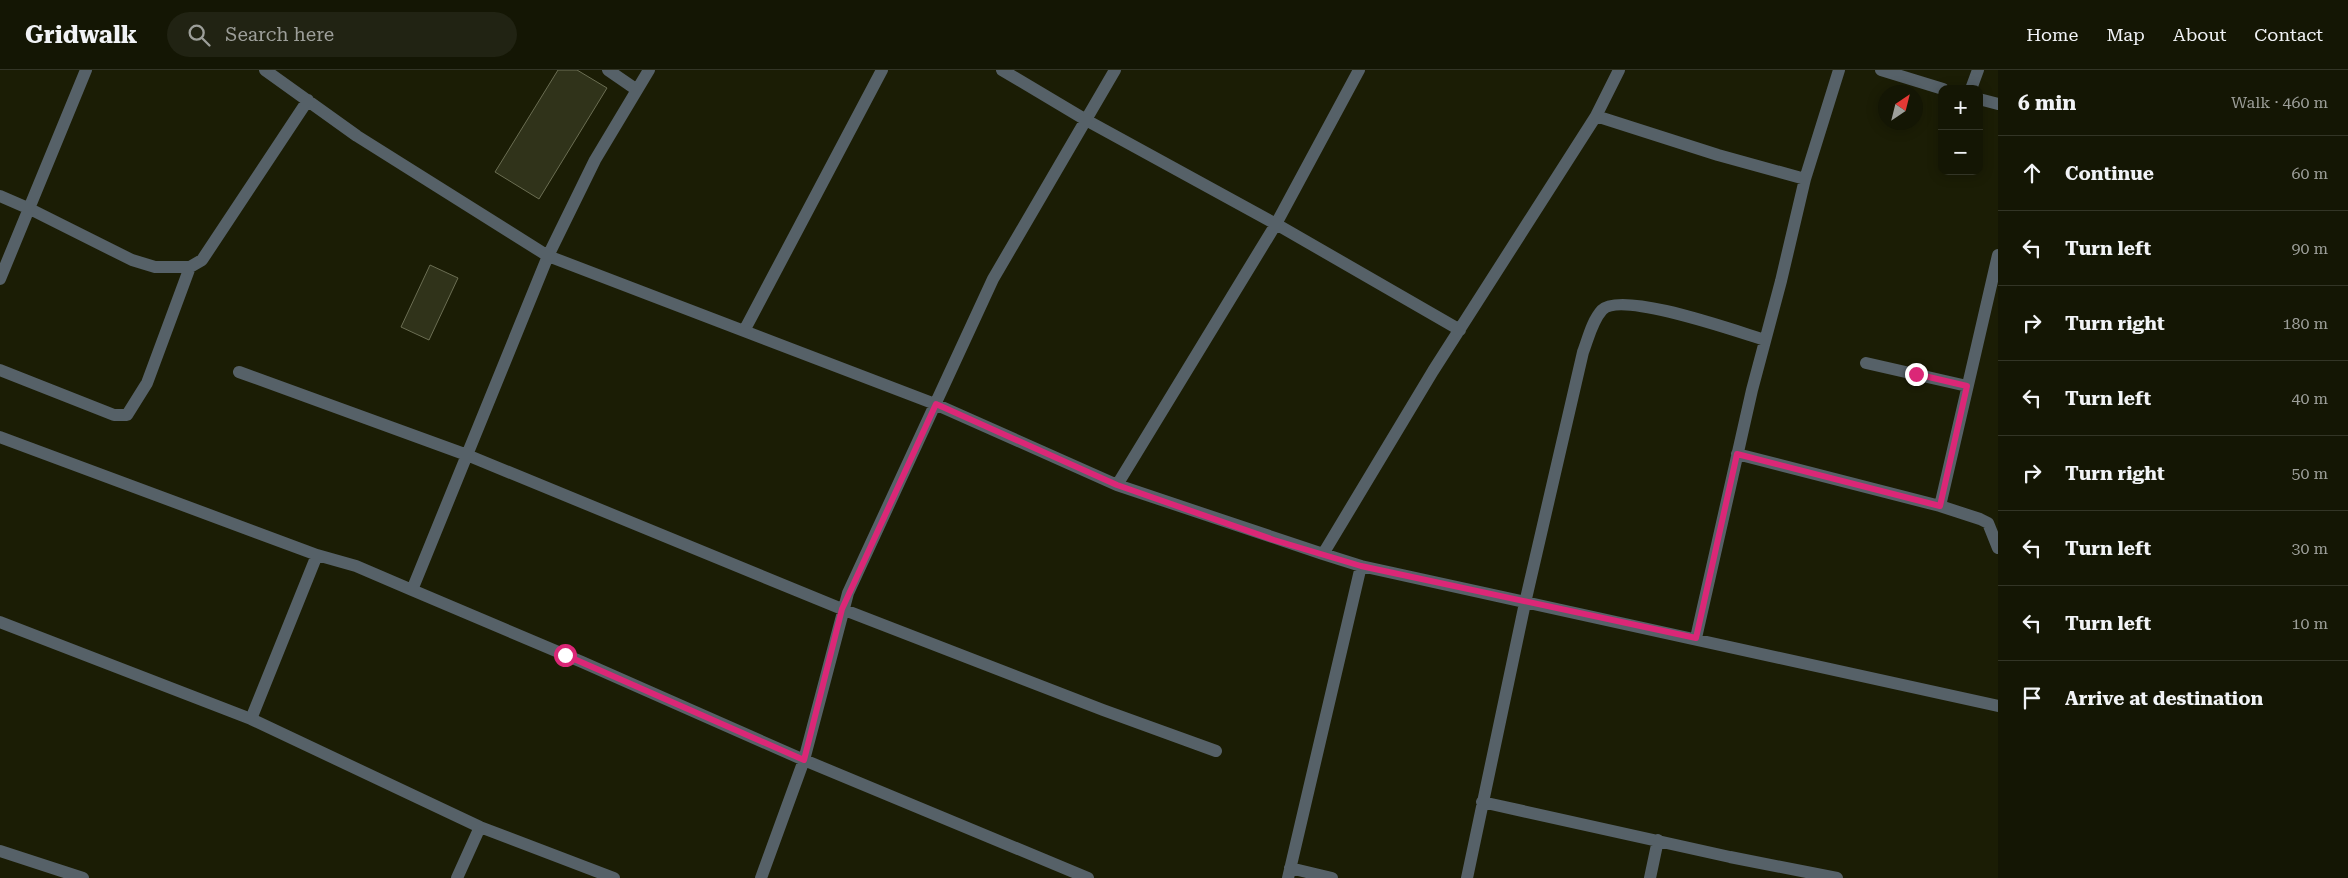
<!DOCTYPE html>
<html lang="en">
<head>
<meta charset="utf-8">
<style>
	body { margin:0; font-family:"Roboto Serif",serif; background:#212313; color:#f1f3f6 }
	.controls { position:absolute; right:15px; top:15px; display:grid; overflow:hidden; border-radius:10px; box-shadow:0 2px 12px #0003 }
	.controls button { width:45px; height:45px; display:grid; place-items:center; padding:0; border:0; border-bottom:1px solid #333526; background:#141604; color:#f1f3f6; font:25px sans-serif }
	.compass { position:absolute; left:1878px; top:15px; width:45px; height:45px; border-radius:50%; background:#141604; box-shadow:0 2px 12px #0003; rotate:35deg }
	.stop { position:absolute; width:15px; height:15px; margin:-11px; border:4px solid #db2777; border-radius:50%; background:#fff }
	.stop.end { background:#db2777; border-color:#fff; box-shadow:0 1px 5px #0008 }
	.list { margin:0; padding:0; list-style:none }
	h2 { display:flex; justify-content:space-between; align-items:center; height:65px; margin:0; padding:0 20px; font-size:21px }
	h2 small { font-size:16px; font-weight:400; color:#9d9f9a }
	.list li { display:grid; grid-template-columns:32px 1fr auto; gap:15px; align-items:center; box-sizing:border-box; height:75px; padding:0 20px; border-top:1px solid #333526 }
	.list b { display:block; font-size:19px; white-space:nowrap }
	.list em { font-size:16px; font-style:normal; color:#9d9f9a }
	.icon { flex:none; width:28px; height:28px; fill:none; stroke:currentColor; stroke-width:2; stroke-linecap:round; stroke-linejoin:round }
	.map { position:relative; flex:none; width:1998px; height:808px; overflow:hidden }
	header { display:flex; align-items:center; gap:30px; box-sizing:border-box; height:70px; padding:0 25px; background:#141604; border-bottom:1px solid #333526 }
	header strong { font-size:24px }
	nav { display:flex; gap:28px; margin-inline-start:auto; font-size:18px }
	.search { width:350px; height:45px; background:#212313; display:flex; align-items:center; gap:12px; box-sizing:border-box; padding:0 18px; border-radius:28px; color:#9d9f9a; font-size:19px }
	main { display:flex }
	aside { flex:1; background:#141604 }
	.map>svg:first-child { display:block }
	.building { fill:#30331a; stroke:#6b6e53 }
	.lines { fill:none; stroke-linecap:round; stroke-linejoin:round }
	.minor { stroke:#566168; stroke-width:12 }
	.route { stroke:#db2777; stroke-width:6 }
</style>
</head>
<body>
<header>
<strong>Gridwalk</strong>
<div class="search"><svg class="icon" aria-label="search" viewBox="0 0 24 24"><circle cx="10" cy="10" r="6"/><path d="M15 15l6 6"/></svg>Search here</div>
<nav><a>Home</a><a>Map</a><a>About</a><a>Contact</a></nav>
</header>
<main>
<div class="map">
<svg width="1998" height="808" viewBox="0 0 1998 808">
	<rect width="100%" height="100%" fill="#1b1d05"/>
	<path class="building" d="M558 0H577L607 18 539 129 495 102Z
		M430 195 458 208 429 270 401 257Z"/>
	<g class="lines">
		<path class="minor" d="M265 0 357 66 548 186 935 334 1117 415 1323 484 1433 301 1596 46 1619 0
			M608 0 637 20
			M1002 0 1086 50 1276 154 1460 260
			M1881 0 1943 19
			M1971 19 1978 0
			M1979 29 1998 34
			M1596 46 1718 85 1805 109
			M0 126 30 139 132 190 155 197H190L202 190 308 30
			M0 209 86 0
			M744 261 882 0
			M1866 293 1967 316
			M0 300 114 345H127L147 313 190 197
			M239 302 467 385 842 539 1103 640 1216 681
			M0 367 317 485
			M1737 384 1940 436 1980 449 1988 453 1998 478
			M1117 415 1276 154 1359 0
			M1940 436 1998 185
			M1361 496 1998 636
			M412 520 582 592 804 690 1088 808
			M0 552 251 649 480 757 614 808
			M1696 568 1752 320 1781 211 1805 109 1839 0
			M251 649 317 485 356 496 412 520 548 186 595 90 649 0
			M1482 732 1730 787 1837 808
			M0 781 83 808
			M1290 798 1332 808
			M457 808 480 757
			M761 808 804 690 848 523 993 209 1115 0
			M1288 808 1361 496 1323 484
			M1467 808 1525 533 1583 282C1588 269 1592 251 1602 240 1621 220 1738 262 1765 270
			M1650 808 1658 770"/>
	</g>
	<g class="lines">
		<path class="route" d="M565 585 804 690 842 539 936 334 1117 415 1274 470 1361 496 1696 568 1737 384 1940 436 1967 316 1916 304"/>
	</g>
</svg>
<div class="controls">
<button>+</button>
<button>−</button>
</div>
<svg class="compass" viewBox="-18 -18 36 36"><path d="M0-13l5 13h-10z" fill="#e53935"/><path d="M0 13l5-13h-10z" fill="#9d9f9a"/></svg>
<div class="stop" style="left:565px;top:585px"></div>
<div class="stop end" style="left:1916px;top:304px"></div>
</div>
<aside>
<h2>6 min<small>Walk · 460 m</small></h2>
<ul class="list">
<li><svg class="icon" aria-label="ahead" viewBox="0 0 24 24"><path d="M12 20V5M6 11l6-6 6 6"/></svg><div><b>Continue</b></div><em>60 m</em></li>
<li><svg class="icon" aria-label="left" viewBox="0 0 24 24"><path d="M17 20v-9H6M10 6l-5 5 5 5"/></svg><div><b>Turn left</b></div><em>90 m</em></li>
<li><svg class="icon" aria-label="right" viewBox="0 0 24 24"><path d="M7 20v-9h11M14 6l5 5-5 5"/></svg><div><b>Turn right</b></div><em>180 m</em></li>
<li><svg class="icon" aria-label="left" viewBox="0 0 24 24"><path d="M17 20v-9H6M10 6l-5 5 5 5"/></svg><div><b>Turn left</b></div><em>40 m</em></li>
<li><svg class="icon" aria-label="right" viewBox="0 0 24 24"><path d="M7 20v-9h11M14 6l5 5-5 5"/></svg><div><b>Turn right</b></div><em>50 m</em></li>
<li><svg class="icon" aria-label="left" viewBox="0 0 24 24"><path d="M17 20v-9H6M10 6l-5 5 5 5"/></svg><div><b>Turn left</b></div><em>30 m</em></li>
<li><svg class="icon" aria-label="left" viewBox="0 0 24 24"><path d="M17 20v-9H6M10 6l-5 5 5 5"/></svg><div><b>Turn left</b></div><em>10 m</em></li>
<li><svg class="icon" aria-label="arrive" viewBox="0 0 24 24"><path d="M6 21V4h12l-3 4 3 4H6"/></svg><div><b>Arrive at destination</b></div></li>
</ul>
</aside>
</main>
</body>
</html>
